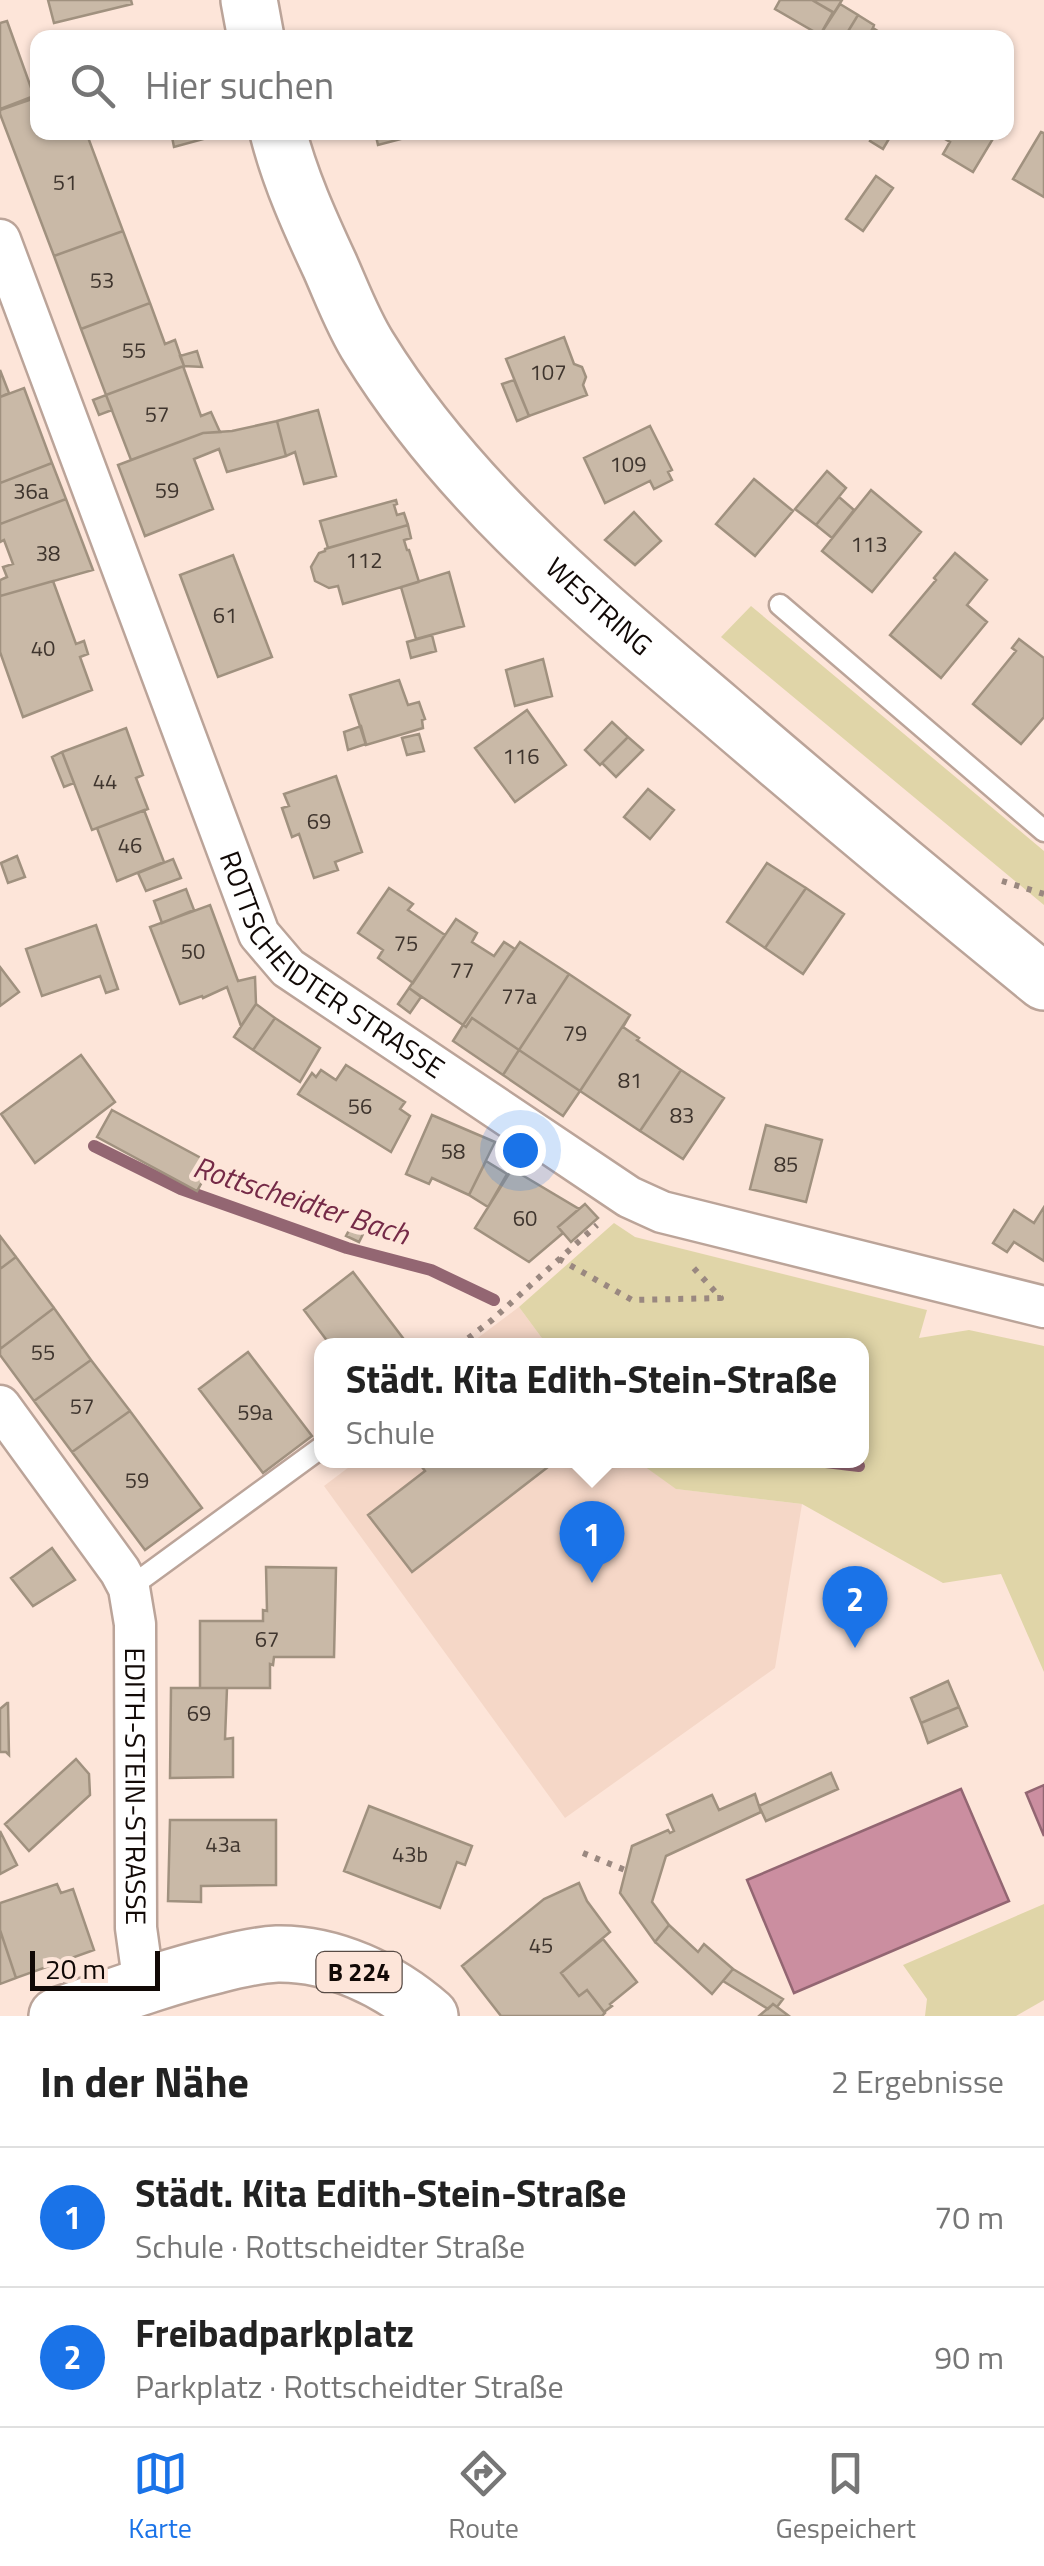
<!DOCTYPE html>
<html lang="de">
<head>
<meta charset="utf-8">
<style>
	body { margin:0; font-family:"Titillium Web",sans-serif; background:#f2f2f2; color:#222 }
	.scale { position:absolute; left:30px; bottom:25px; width:130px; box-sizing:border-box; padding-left:10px; border:5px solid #110906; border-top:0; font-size:28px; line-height:35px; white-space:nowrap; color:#110906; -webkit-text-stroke:8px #fde5d9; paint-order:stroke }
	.you { position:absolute; left:520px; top:1150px; width:35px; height:35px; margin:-25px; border:8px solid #fff; border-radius:50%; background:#1a73e8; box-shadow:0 0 0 15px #1a73e833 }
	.badge { display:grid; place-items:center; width:65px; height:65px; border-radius:50%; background:#1a73e8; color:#fff; font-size:32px; font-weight:700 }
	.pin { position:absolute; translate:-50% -82px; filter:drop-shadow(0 2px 5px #0008) }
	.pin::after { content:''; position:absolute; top:52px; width:35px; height:30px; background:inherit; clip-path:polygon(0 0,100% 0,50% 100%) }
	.popup { position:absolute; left:314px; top:1338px; width:555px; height:130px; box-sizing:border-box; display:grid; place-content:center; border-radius:20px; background:#fff; filter:drop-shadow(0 2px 8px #0005); font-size:32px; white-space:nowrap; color:#767676 }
	.popup b { font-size:38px; color:#222 }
	.popup::after { content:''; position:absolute; left:50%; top:100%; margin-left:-20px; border:20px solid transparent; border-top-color:#fff }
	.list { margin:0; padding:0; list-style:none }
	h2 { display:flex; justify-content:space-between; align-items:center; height:130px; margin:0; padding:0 40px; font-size:42px }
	h2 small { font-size:32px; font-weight:400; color:#767676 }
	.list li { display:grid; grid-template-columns:65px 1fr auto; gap:30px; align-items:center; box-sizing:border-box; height:140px; padding:0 40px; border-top:2px solid #e0e0e0 }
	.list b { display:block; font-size:38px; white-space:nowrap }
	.list p { margin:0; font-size:32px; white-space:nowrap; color:#767676 }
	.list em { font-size:32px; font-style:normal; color:#767676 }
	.icon { flex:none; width:55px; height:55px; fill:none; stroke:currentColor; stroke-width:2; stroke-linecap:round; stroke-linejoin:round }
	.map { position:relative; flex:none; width:1044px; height:2016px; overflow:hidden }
	.search { position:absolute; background:#fff; box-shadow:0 2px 8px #0004; left:30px; right:30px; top:30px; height:110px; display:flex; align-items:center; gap:25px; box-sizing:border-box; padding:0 35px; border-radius:20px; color:#767676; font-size:38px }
	.sheet { height:410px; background:#fff }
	nav { display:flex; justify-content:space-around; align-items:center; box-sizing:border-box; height:140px; border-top:2px solid #e0e0e0; background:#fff; font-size:28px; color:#767676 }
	nav a { display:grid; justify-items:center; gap:5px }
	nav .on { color:#1a73e8 }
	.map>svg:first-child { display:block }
	.built { fill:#f5d7c7 }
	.green { fill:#e0d5a8 }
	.water { fill:#cb8ea0; stroke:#936672; stroke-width:2.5 }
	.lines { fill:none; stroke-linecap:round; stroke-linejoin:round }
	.stream { stroke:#936672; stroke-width:12 }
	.building { fill:#c9b9a7; stroke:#a0917f; stroke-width:2.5 }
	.lane-casing { stroke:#bba499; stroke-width:25 }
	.street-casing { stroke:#bba499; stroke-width:45 }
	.primary-casing { stroke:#bba499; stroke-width:60 }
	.path { stroke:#9a8880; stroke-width:6; stroke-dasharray:5 8; stroke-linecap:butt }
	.lane { stroke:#fff; stroke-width:20 }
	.street { stroke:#fff; stroke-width:40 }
	.primary { stroke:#fff; stroke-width:55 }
	.labels { text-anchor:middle; stroke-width:9; stroke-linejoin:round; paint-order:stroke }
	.number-label { font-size:22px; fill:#3f352e }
	.shield { fill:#fde5d9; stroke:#584b45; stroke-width:2.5 }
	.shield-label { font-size:25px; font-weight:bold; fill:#110906 }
	.street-label { font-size:28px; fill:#110906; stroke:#fde5d9 }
	.water-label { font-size:30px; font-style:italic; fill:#752a47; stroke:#fde5d9 }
</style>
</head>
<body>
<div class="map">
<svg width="1044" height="2016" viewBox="0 0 1044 2016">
	<rect width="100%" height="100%" fill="#fde5d9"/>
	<path class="built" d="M519 1307 547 1345 467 1346Z
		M637 1460 677 1489 802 1504 775 1668 565 1818 324 1486 357 1461Z"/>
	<path class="green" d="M751 606 1044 851V905L721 637Z
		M614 1223 635 1237 927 1310 919 1338 969 1330 1044 1346V1672L1001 1574 943 1583 802 1504 676 1489 637 1461 862 1460V1346L547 1345 519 1307Z
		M1044 1904V2000L1016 2016H925L927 1999 903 1965Z"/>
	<path class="water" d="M1044 1785V1836L1026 1793Z
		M961 1789 1009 1901 794 1993 747 1880Z"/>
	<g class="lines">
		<path class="stream" d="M94 1146 181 1189 347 1248 431 1270 494 1300
			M809 1460 859 1466"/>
	</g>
	<path class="building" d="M48 0H131L132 4 54 23Z
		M780 0H812L833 12 820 35 775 9Z
		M812 0H842L834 13Z
		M840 4 858 15 844 38H818Z
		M858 15 874 25 873 28 867 38H844Z
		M7 21 34 96 0 109V23Z
		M873 28 889 38H867Z
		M35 98 38 105V132H86L123 231 54 256 0 114V110Z
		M171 132H229L174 147Z
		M375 132H416V135L378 145Z
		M875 132H893L883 149 870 141Z
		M933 132H997L973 172 943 154 950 142Z
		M1041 132 1044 133V197L1013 179Z
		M876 176 893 188 863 231 846 219Z
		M123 231 150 303 81 329 54 256Z
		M150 303 165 344 175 340 184 366 106 395 81 329Z
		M564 337 574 364 582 367 586 377 583 385 587 395 529 416 506 359Z
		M197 351 202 367 184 366 180 356Z
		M183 366 201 416 211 412 220 432 203 433 131 460 106 395Z
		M0 370 9 393 0 397Z
		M514 380 529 416 517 421 502 384Z
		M24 388 52 463 0 483V397Z
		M106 395 112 410 99 415 93 400Z
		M318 410 336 476 304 484 295 452 286 456 277 421Z
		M277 421 286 456 227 472 219 449 194 459 213 509 145 536 118 465 203 433 232 431Z
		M650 426 672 470 668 472 672 480 654 489 650 481 605 503 584 458Z
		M52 463 66 499 0 524V483Z
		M827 471 846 488 816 525 795 509Z
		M754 479 793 511 755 556 716 524Z
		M871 490 921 532 872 592 822 551Z
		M839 497 854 510 832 538 816 525Z
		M66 499 93 570 0 596V580L7 577 3 567 13 564 4 540 0 542V524Z
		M396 500 397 504 394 505 397 515 404 513 408 525 328 548 320 521Z
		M634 512 661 541 635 565 605 540Z
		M408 525 411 538 404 540 407 550H409L419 582 343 604 338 586 329 588 315 581 311 567 319 553 325 551V549Z
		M955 553 987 580 967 605 987 622 941 678 890 635 936 580 934 578Z
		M233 555 272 657 218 677 180 575Z
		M449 572 464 626 416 639 401 587Z
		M53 581 76 644 84 641 88 654 80 657 92 690 23 717 0 652V596Z
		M432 635 436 651 411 658 407 642Z
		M1019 639 1044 658V717L1021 744 973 704 1016 651 1012 648Z
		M543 659 552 696 515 706 506 670Z
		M399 680 408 705 419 702 425 719 422 720 423 728 366 745 350 695Z
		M527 710 566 765 515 802 475 748Z
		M612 722 628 737 600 765 585 750Z
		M361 726 366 744 348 750 344 732Z
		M126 728 143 775 136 778 148 809 92 830 62 752Z
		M419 734 424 751 407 755 402 738Z
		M628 737 643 750 616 777 602 763Z
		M62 752 74 783 64 787 52 757Z
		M336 776 362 852 335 862 338 870 314 878 299 834 292 837 282 808 289 806 284 794Z
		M648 789 674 810 650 839 624 817Z
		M144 810 164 862 117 881 97 828Z
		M17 856 25 877 8 883 1 863Z
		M173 859 181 878 146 891 138 873Z
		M767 863 806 888 765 948 727 922Z
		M389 888 413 904 408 910 445 935 413 983 378 958 383 950 358 933Z
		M806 888 844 914 803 974 765 948Z
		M186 889 194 910 162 923 154 901Z
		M210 905 238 981 255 977 256 1004 241 1026 227 987 203 998 202 996 180 1004 150 927Z
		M456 919 477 933 472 942 494 956 504 942 515 949 463 1025 409 988Z
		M96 925 118 989 106 993 100 976 42 996 26 949Z
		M520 942 569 974 519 1050 472 1018 466 1027 463 1025Z
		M0 967 19 992 0 1006Z
		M569 974 630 1015 580 1091 519 1050Z
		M409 988 421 997 410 1013 398 1004Z
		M256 1004 275 1018 253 1050 234 1037Z
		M630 1015 623 1027 639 1038 637 1040 681 1070 640 1131 580 1091Z
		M275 1018 320 1048 300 1082 253 1050Z
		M472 1018 519 1050 503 1075 453 1041 463 1025 466 1027Z
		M519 1050 580 1091 563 1116 503 1075Z
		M81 1055 115 1102 35 1163 1 1114Z
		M346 1065 405 1102 400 1109 410 1116 391 1152 298 1094 312 1073 316 1077 321 1070 336 1080Z
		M681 1070 724 1098 683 1159 640 1131Z
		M112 1110 212 1164 197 1191 97 1137Z
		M432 1115 495 1142 469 1195 432 1178 429 1184 406 1174Z
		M766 1125 822 1140 806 1202 750 1189Z
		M486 1161 507 1174 488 1207 469 1195Z
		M512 1169 579 1209 558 1227 563 1233 529 1262 475 1228Z
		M585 1204 598 1218 571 1242 558 1227Z
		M1044 1207V1261L1014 1242 1007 1252 993 1243 1014 1210 1034 1223Z
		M360 1210 372 1216 359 1242 346 1236Z
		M0 1236 16 1257 0 1269Z
		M16 1257 54 1308 0 1349V1269Z
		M353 1272 409 1346H331L304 1310Z
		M54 1308 91 1360 34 1401 0 1355V1349Z
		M248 1352 312 1436 263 1473 199 1389Z
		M91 1360 130 1411 72 1452 34 1401Z
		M130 1411 202 1508 145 1550 72 1452Z
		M422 1460H557L412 1572 368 1515 425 1471 419 1463Z
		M52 1548 75 1580 33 1606 11 1578Z
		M266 1567 336 1568 334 1657H274L273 1665 270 1664V1688H200V1621H263V1610L267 1611Z
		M948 1681 959 1707 921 1723 911 1698Z
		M171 1688H227L225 1739 233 1738V1777L170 1778Z
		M7 1703H8L9 1755 6 1752H0V1709Z
		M959 1707 967 1726 928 1743 921 1723Z
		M76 1759 89 1774 90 1795 29 1851 5 1824Z
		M831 1773 838 1789 766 1821 759 1806Z
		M755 1794 761 1812 666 1856 652 1902 669 1925 655 1942 620 1893 632 1846 668 1830 670 1833 674 1831 667 1815 712 1795 719 1810Z
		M369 1806 472 1846 465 1865 457 1862 440 1908 344 1871Z
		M170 1820H276V1885L201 1886V1902L168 1901Z
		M0 1831 17 1865 0 1874Z
		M579 1883 587 1901 610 1932 561 1973 579 1996 587 1990 605 2013 602 2016H501L462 1966 544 1899Z
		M57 1884 61 1893 73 1889 94 1950 16 1978 0 1930V1903Z
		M669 1925 698 1952 704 1944 733 1969 712 1994 655 1942Z
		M0 1930 16 1978 0 1984Z
		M603 1939 637 1982 610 2004 612 2006 604 2012 587 1990 579 1996 561 1973Z
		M733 1969 783 1999 777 2007 773 2004 768 2009 723 1981Z
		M773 2004 789 2016H759Z"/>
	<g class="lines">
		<defs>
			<path id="lane" d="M780 605 1044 831
				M129 1588 322 1447"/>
			<g id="street">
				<path id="s1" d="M0 240 259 934 288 968 629 1197 662 1212 1044 1307"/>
				<path id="s2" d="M0 1406 120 1571 129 1588 135 1624 136 1928 144 1986"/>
			</g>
			<g id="primary">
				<path d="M249 0 256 38"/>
				<path id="s3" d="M278 132C290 179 310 223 330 266 342 293 353 323 369 348 459 494 590 600 719 710 826 802 935 893 1044 982"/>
				<path d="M57 2016C110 1998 162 1978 217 1965 236 1960 257 1955 277 1954 333 1953 389 1980 430 2016"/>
			</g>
		</defs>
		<use href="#lane" class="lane-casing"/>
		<use href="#street" class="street-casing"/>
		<use href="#primary" class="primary-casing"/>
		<path class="path" d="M1002 881 1044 894
			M559 1259 632 1300 721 1298 689 1263
			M458 1346 492 1320 597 1225
			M583 1853 625 1870"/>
		<use href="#lane" class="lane"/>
		<use href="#street" class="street"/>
		<use href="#primary" class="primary"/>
	</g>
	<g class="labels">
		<g class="number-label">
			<text x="65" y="190">51</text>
			<text x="102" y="288">53</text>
			<text x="134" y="358">55</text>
			<text x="548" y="380">107</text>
			<text x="157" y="422">57</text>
			<text x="628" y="472">109</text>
			<text x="167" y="498">59</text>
			<text x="31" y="499">36a</text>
			<text x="869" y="552">113</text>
			<text x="48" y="561">38</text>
			<text x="364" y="568">112</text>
			<text x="225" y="623">61</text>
			<text x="43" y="656">40</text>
			<text x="521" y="764">116</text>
			<text x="105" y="789">44</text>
			<text x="319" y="829">69</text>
			<text x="130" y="853">46</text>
			<text x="406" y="951">75</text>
			<text x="193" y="959">50</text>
			<text x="462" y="978">77</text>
			<text x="519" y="1004">77a</text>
			<text x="575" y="1041">79</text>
			<text x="630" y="1088">81</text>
			<text x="360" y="1114">56</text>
			<text x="682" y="1123">83</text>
			<text x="453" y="1159">58</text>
			<text x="786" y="1172">85</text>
			<text x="525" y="1226">60</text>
			<text x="43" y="1360">55</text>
			<text x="82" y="1414">57</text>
			<text x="255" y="1420">59a</text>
			<text x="137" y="1488">59</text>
			<text x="267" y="1647">67</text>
			<text x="199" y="1721">69</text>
			<text x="223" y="1852">43a</text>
			<text x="410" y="1862">43b</text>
			<text x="541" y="1953">45</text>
		</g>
		<rect class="shield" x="316.5" y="1952" width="85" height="40" rx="8"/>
		<g class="shield-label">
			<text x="359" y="1981">B 224</text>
		</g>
		<g class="street-label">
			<text dy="10" stroke="none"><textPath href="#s3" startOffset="582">WESTRING</textPath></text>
			<text dy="10" stroke="none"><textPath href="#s1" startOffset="812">ROTTSCHEIDTER STRASSE</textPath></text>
			<text dy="10" stroke="none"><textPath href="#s2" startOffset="422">EDITH-STEIN-STRASSE</textPath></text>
		</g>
		<g class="water-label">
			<text transform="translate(301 1201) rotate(18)" y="10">Rottscheidter Bach</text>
		</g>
	</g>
</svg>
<div class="scale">20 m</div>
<div class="you"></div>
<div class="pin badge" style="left:592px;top:1583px">1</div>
<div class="popup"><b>Städt. Kita Edith-Stein-Straße</b>Schule</div>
<div class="pin badge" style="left:855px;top:1648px">2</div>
<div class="search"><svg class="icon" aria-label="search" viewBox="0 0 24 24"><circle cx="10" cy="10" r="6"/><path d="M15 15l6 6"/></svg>Hier suchen</div>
</div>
<section class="sheet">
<h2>In der Nähe<small>2 Ergebnisse</small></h2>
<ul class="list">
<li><span class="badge">1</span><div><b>Städt. Kita Edith-Stein-Straße</b><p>Schule · Rottscheidter Straße</p></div><em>70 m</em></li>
<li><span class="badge">2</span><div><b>Freibadparkplatz</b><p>Parkplatz · Rottscheidter Straße</p></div><em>90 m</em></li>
</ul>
</section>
<nav>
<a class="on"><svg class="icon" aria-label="map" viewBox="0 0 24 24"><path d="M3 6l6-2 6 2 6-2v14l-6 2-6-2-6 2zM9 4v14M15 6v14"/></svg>Karte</a>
<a><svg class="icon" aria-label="directions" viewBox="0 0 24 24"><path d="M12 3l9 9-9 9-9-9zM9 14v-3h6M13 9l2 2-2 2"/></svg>Route</a>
<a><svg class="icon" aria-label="saved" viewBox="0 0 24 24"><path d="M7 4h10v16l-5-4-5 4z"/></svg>Gespeichert</a>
</nav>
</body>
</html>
